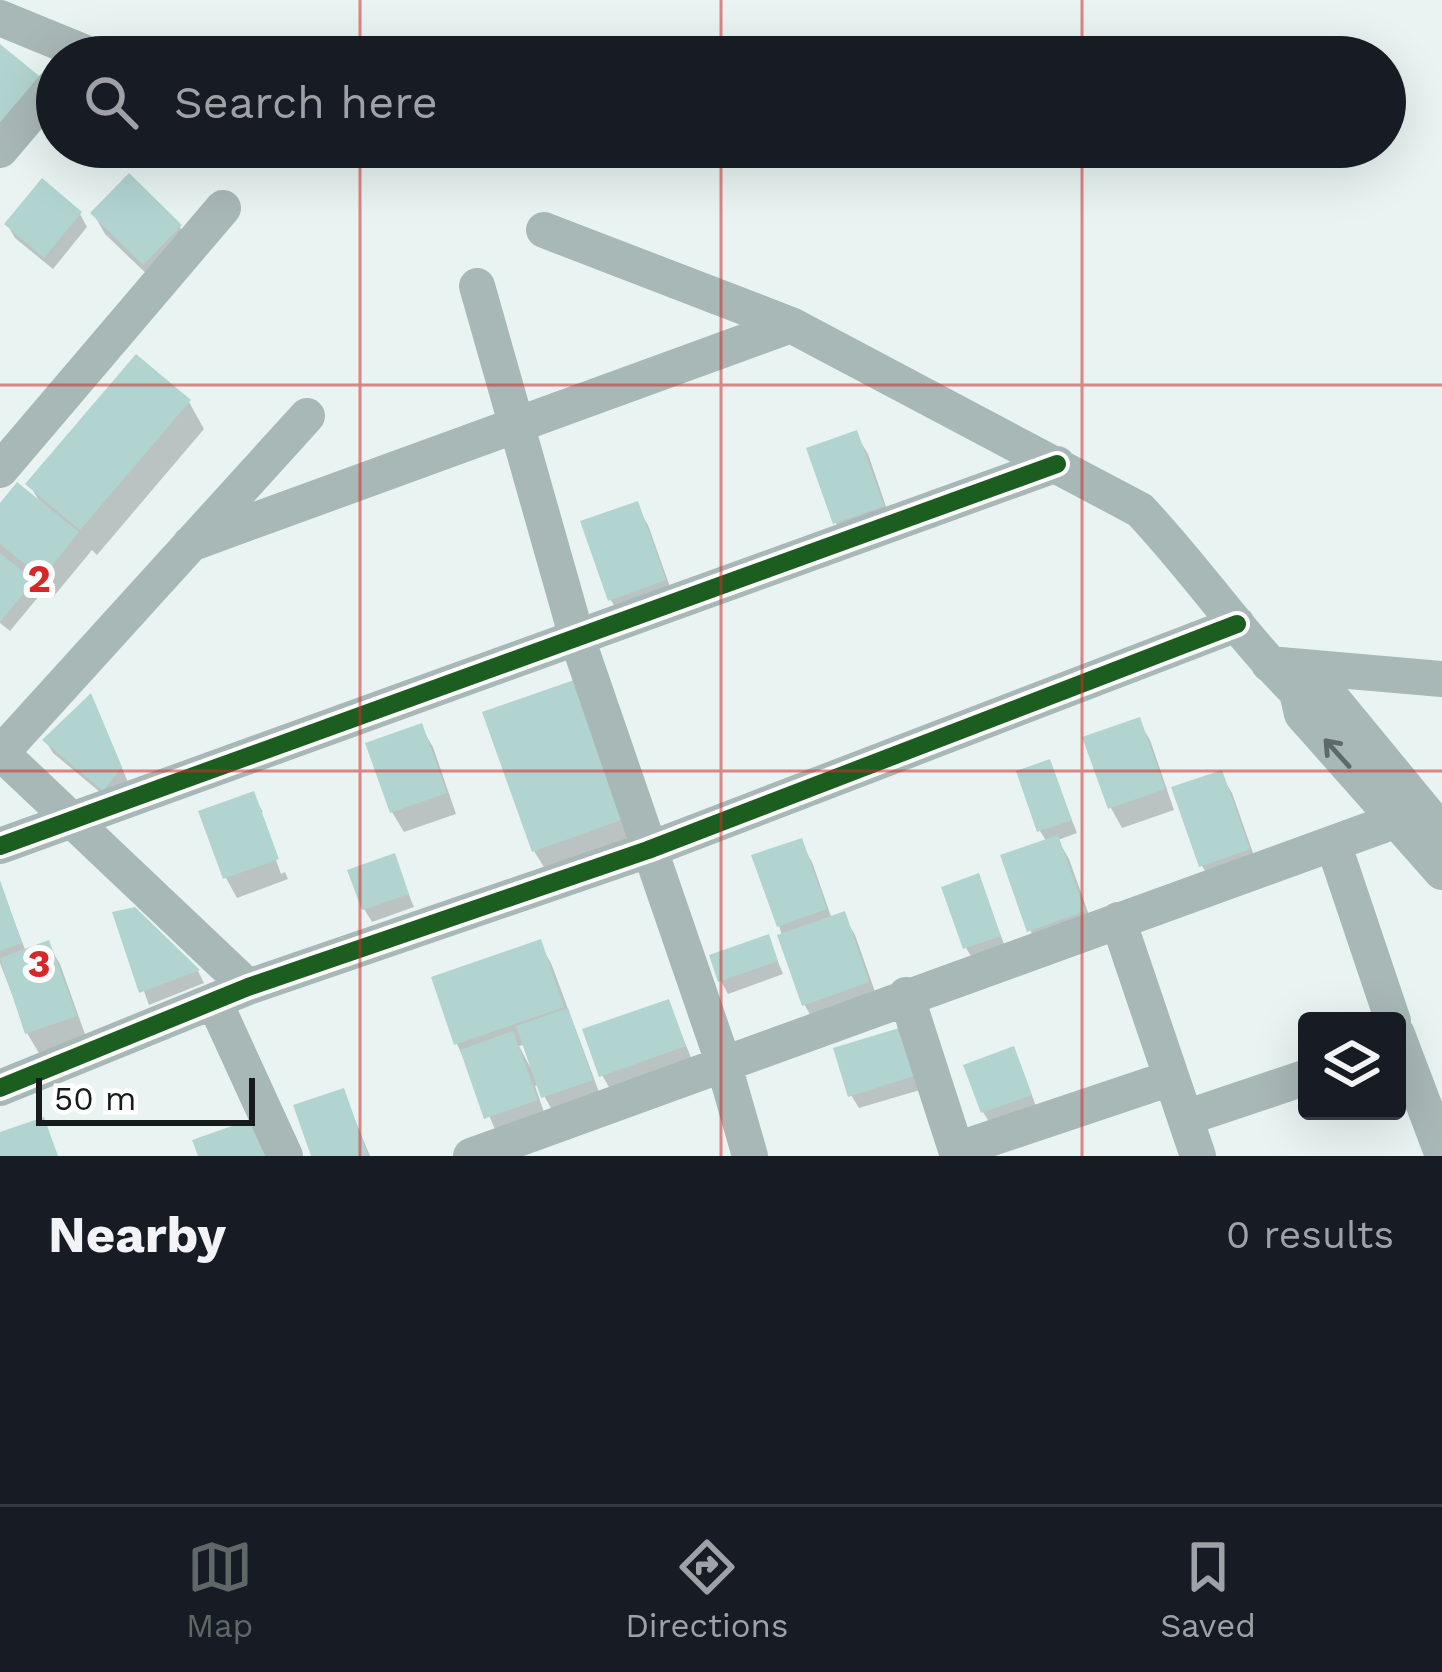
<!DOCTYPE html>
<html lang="en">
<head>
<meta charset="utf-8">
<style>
	body { margin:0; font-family:"Work Sans",sans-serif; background:#242831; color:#f1f3f6 }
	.controls { position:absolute; right:36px; bottom:36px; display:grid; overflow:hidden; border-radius:12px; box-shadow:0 12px 48px #0002 }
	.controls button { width:108px; height:108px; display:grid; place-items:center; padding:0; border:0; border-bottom:3px solid #363941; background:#171b24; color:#f1f3f6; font:60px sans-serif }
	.scale { position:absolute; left:36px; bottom:30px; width:219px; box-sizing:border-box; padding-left:12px; border:6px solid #151c1b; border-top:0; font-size:33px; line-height:42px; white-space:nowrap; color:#151c1b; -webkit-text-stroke:9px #fff; paint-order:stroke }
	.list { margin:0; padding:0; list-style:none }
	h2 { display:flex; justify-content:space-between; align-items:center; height:156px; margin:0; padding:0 48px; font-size:51px }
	h2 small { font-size:39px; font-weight:400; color:#9ea1a6 }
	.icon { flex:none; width:66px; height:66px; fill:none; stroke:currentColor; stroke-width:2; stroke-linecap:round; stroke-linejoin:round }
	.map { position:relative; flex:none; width:1442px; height:1156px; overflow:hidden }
	.search { position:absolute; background:#171b24; box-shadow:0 12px 48px #0002; left:36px; right:36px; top:36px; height:132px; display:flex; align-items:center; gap:30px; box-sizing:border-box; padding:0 42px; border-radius:66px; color:#9ea1a6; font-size:45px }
	.sheet { height:348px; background:#171b24 }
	nav { display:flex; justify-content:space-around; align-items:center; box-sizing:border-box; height:168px; border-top:3px solid #363941; background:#171b24; font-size:33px; color:#9ea1a6 }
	nav a { display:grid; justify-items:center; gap:6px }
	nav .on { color:#5f6866 }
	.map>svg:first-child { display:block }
	.shadow { fill:#0003; fill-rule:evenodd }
	.building { fill:#b1d4d0 }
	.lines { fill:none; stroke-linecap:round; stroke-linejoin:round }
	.street { stroke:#a8b8b6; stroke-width:36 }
	.cycleway-casing { stroke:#fff; stroke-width:26 }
	.cycleway { stroke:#1b5e20; stroke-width:18 }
	.oneway { stroke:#5e6a68 }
	.grid { fill:none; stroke:#d62828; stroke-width:3; stroke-opacity:0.55 }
	.grid-label { font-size:39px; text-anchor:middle; font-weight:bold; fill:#d62828; stroke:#fff; stroke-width:12; stroke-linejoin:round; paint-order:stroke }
</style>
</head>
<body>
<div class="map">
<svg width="1442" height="1156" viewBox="0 0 1442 1156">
	<rect width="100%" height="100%" fill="#e9f4f2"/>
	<path class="shadow" d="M93 213 180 227 191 247 156 283 105 234Z
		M80 214 87 227 53 269 15 238 7 224Z
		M189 402 204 429 97 555 92 550 54 596 27 575 39 596 10 631 0 623V507L41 504 29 484Z
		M856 434 868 454 893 527 847 543 836 523Z
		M636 505 648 525 675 601 622 620 611 600Z
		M576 682 640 846 550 877 534 851Z
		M97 710 128 782 112 802 53 753 45 740Z
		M1138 720 1150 740 1174 810 1122 828 1111 808Z
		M421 727 433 747 456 814 404 832 392 812Z
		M1049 763 1077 833 1058 840 1069 859 1095 932 1042 951 1030 930 1047 842 1040 831Z
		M1220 773 1232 793 1259 870 1214 886 1202 866Z
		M253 795 263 812H259L281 874 285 872 288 879 237 898 226 878Z
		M800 841 812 862 832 919 843 915 855 935 879 1003 816 1025 804 1004 779 926Z
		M393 857 414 907 372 922 364 909Z
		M978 877 1006 949 974 961 966 948Z
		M0 884 26 952 48 944 60 964 86 1037 39 1053 27 1033 0 963Z
		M135 910 198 971 204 983 149 1005 116 914Z
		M768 937 783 974 728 994 721 981Z
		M539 943 551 963 602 1100 556 1117 538 1085 535 1086 547 1121 499 1138 457 1044ZM526 1044 530 1067 519 1046Z
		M668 1002 695 1067 614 1096 602 1075Z
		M898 1032 920 1090 859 1108 851 1095Z
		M1020 1063 1037 1109 991 1125 983 1112Z
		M343 1091 370 1156H314L297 1107Z"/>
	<path class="building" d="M0 44 43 79 0 131Z
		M129 173 182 225 143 265 90 213Z
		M42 178 82 212 44 258 4 224Z
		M136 354 191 400 80 530 25 484Z
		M857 430 884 506 833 524 806 448Z
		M17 482 79 532 42 578 0 544V503Z
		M638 501 666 580 608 601 580 521Z
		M0 553 34 581 0 622Z
		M577 679 627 818 532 852 482 712Z
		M91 693 122 767 103 791 42 740Z
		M1140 717 1165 789 1108 809 1082 737Z
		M422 723 447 793 390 813 365 743Z
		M1050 759 1072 820 1037 832 1016 771Z
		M1222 770 1250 849 1199 867 1171 787Z
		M254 791 279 859 223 879 198 811Z
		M1058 835 1085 911 1027 932 1000 855Z
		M802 838 827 909 777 927 751 855Z
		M395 853 409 894 362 910 347 870Z
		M979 873 1001 936 963 949 941 887Z
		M0 880 22 943 0 951Z
		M135 907 200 970 139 993 112 912Z
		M845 911 869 982 802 1006 777 935Z
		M769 934 778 961 718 982 709 955Z
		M541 939 564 1007 454 1045 431 977Z
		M49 940 77 1016 25 1034 0 958Z
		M669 999 686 1046 599 1077 582 1029Z
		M568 1008 593 1080 541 1098 516 1026Z
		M899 1028 914 1076 848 1097 833 1048Z
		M513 1031 538 1100 484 1119 460 1050Z
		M1014 1046 1032 1095 981 1113 963 1065Z
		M344 1088 368 1156H311L293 1105Z
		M44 1117 58 1156H0V1132Z
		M255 1118 268 1156H198L192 1140Z"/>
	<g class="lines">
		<path class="street" d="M0 18 83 52 79 57
			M0 150 57 83
			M544 230 791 325 1140 510C1195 568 1240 635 1297 692
			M477 286 577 638 723 1062 750 1156
			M0 470 223 208
			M190 544 791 325
			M1269 664 1442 679
			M0 752 248 987
			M1 753 307 416
			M1442 832 1330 696 1297 692 1302 714 1442 872
			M1333 843 1393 1021
			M0 846 1057 464
			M1118 920 1198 1156
			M906 995 958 1156
			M215 1003 285 1156
			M1397 1034 1442 1153
			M0 1088 248 987 648 850 1237 624
			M1185 1118 1307 1077
			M956 1150 1171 1078
			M471 1156 1397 820"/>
		<defs>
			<path id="cycleway" d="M0 846 1057 464
				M0 1088 248 987 648 850 1237 624"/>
		</defs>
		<use href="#cycleway" class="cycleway-casing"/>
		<use href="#cycleway" class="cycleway"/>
	</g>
	<defs><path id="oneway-shaft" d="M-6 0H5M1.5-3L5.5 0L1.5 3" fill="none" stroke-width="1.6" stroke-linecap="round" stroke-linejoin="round" transform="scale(3)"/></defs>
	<use class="oneway" href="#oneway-shaft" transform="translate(1337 753) rotate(-132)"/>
	<path class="grid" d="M360 0V57M721 0V57M1082 0V57M360 147V1156M721 147V1156M1082 147V1156M0 385H1442M0 771H1442"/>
	<g class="grid-label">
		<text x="39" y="592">2</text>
		<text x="39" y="977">3</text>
	</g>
</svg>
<div class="controls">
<button><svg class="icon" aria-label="layers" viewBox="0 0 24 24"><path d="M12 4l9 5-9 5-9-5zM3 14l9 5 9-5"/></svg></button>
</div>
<div class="scale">50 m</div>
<div class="search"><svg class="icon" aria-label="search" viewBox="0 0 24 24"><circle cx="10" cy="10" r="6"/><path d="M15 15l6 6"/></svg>Search here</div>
</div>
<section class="sheet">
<h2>Nearby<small>0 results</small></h2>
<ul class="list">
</ul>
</section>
<nav>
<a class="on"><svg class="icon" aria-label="map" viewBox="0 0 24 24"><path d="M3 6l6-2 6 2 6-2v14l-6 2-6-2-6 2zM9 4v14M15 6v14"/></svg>Map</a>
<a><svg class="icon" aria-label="directions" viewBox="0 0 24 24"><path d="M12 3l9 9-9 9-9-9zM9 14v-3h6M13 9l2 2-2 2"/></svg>Directions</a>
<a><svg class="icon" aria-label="saved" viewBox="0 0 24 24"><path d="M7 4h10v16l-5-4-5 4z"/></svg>Saved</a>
</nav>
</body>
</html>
